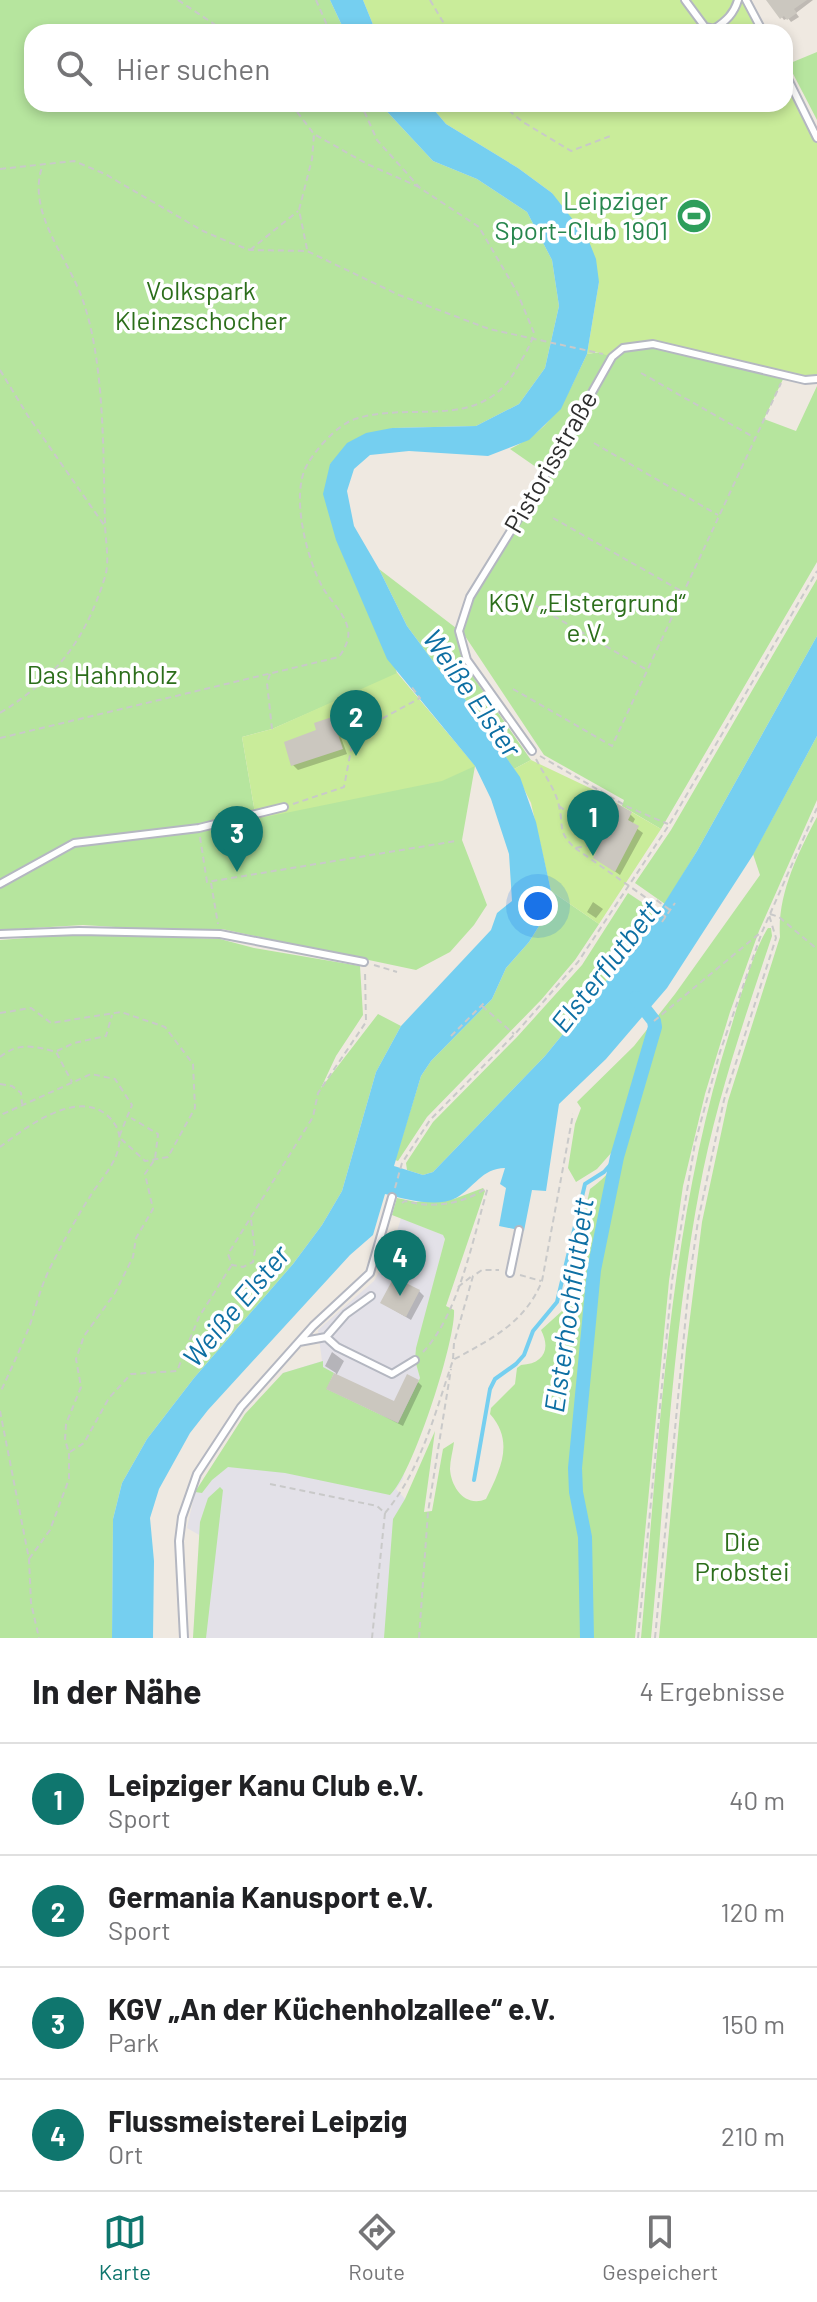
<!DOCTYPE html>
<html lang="de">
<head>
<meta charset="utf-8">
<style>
	body { margin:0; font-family:Barlow,sans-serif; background:#f6f6f6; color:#202124 }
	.you { position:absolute; left:538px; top:906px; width:28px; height:28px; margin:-20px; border:6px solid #fff; border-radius:50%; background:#1a73e8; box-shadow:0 0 0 12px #1a73e833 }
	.badge { display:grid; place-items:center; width:52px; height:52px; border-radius:50%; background:#0f766e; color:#fff; font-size:26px; font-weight:700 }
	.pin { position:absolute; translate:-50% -66px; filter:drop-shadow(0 2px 4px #0008) }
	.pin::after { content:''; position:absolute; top:42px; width:28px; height:24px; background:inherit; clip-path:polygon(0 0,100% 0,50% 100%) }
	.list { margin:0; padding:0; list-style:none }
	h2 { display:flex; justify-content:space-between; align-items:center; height:104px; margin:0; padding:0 32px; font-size:34px }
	h2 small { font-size:26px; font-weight:400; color:#757577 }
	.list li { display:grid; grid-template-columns:52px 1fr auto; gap:24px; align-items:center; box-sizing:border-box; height:112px; padding:0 32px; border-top:2px solid #e0e0e0 }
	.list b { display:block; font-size:30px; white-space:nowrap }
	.list p { margin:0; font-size:26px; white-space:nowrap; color:#757577 }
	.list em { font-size:26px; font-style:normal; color:#757577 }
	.icon { flex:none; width:44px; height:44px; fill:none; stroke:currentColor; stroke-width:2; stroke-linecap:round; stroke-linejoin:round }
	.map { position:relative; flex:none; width:817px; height:1638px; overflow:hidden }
	.search { position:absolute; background:#fff; box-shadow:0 4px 12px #0003; left:24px; right:24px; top:24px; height:88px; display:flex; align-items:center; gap:20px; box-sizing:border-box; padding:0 28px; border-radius:24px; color:#757577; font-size:30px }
	.sheet { height:552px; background:#fff }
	nav { display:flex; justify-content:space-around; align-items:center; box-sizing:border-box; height:112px; border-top:2px solid #e0e0e0; background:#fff; font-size:22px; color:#757577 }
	nav a { display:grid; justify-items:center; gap:4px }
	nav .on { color:#0f766e }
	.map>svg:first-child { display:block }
	.industrial { fill:#e3e1e8 }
	.green { fill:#b6e59e; fill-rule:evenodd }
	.pitch { fill:#c9ec9a }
	.water { fill:#75cff0 }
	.shadow { fill:#0003 }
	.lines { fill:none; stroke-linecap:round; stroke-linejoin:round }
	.stream { stroke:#75cff0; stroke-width:4 }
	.canal { stroke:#75cff0; stroke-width:14 }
	.building { fill:#cbc7bf }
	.lane-casing { stroke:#b4b7c1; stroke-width:10 }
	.path { stroke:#c9c9c9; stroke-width:2; stroke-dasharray:6 4; stroke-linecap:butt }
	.lane { stroke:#fff; stroke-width:6 }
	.labels { text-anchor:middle; stroke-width:7; stroke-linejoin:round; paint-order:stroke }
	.leisure-label { font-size:26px; fill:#27864d; stroke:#fff; text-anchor:end }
	.park-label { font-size:26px; fill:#2c6e1b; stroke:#fff }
	.street-label { font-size:26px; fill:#2e2e2e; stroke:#fff }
	.water-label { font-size:28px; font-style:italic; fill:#0d6fa3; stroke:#fff }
</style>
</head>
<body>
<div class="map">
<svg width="817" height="1638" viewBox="0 0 817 1638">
	<rect width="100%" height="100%" fill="#efe9e1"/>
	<path class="industrial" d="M401 1218 443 1235 445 1238 415 1360 420 1378 403 1479 396 1489 405 1499 394 1638H193L201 1536 187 1528 195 1492 245 1414 283 1373 322 1361 318 1330 374 1281 391 1251Z"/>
	<path class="green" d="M0 0H330L345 32H32V104H380L433 161 477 179 527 212 552 260 559 306 545 368 519 404 476 426 392 428 330 464 397 673 475 766 462 840 487 905 474 925 450 952 416 970 222 929H148L83 925 0 930ZM357 692 256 819 242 737 272 729Z
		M817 52V120L788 64Z
		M653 344 785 375 764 419 796 431 817 386V562L661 829 622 806 624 800 544 755 465 636 459 631 463 614 546 474 510 449C556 427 566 397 587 354Z
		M379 569 456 628 462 661 531 760 514 769 455 685 441 672 407 626Z
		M817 579V636L697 851 665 904 635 883 671 830Z
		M817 736V800L759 931 730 1012 705 1094 683 1186 669 1281 635 1638H384L393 1519 405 1499 435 1431 424 1512 432 1511 443 1449 454 1442C453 1451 450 1460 450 1469 451 1488 466 1508 486 1499 500 1470 515 1442 490 1414L491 1408 515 1384 517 1368 521 1365C544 1364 551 1349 541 1330L562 1311 590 1189C605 1178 613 1170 617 1152H612L597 1169 576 1182 568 1168 575 1124 581 1108 577 1102 634 1046 675 994 760 875 753 854Z
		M817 817V1638H659L686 1349 702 1222 728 1101 780 937C777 895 798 853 817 817Z
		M551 891 599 924 575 960 541 1000 427 1117 398 1161 395 1160 421 1076 431 1061 492 999 506 968 529 942 544 918Z
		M628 893 658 913 647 931 545 1056 433 1172 423 1175 407 1170 406 1163 433 1122 517 1037 582 965Z
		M768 928H771L772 936C744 1020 715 1104 699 1192 672 1337 665 1491 651 1638H641C660 1434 668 1227 730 1031 738 1004 754 949 768 928Z
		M79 934 220 939 254 948 360 966 363 1015 336 1056 321 1088 378 1014 401 1026 376 1072 342 1191 322 1225 293 1264 194 1378 147 1439 122 1483 113 1519 112 1638H0V940Z
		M483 1188 485 1191 446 1306 454 1310C456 1340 412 1476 390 1495L285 1473 228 1467 212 1480 202 1493 195 1492 245 1414 283 1373 323 1361V1367L334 1373 327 1389 398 1423 420 1378 415 1360 416 1348 445 1239 443 1235 392 1215 397 1198 416 1202 454 1199Z
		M220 1487 223 1490 206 1638H193L200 1522 208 1498Z"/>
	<path class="pitch" d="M363 0H746L763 32H376Z
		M785 73 817 138V379L805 380 653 344 624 348 612 357 597 352 587 354 599 282 552 193 518 168 446 124 429 104H785Z
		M397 673 475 766 442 781 256 819 242 737 272 729Z
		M531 760 592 789 661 829 599 924 551 891 531 803 514 769Z"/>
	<path class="water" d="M330 0H363L376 32H345Z
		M380 104H429L446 124 518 168 552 193 588 239 596 259 599 282 587 354 561 409 529 440 488 456 409 451 370 455 354 469 347 491 354 526 379 569 407 626 441 672 455 685 520 777 536 822 551 891 544 918 529 942 506 968 492 999 431 1061 421 1076 394 1166 423 1175 433 1172 545 1056 647 931 697 851 817 636V736L753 855 667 988 606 1059 559 1104 546 1191 532 1190 524 1231 499 1226 506 1188 500 1184 505 1168C482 1168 474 1188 456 1198 437 1208 405 1199 385 1194L373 1235 350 1255 208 1410 190 1433 159 1489 150 1518 154 1561 153 1638H112L113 1519 122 1483 147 1439 194 1378 293 1264 322 1225 342 1191 376 1072 401 1026 491 930 497 913 512 901 509 854 491 799 475 766 387 659 336 540 323 494 330 464 347 443 366 433 392 428 476 426 519 404 545 368 559 306 552 260 527 212 477 179 433 161Z"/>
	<path class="shadow" d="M769 0H813L796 13 799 17 791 22 788 18 784 20Z
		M331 719 336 724 347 754 298 770 293 765Z
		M630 814 635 819 632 825 643 833 620 875 596 858Z
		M593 902 603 909 596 918 587 912Z
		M404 1238 415 1242 412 1250 401 1245Z
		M419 1291 424 1296 411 1320 382 1303Z
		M332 1352 344 1361 336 1376 395 1404 418 1382 422 1386 403 1426 329 1388 336 1373 325 1366Z"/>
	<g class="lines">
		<path class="stream" d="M474 1480 490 1389 495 1379 516 1364 524 1355 533 1331 557 1302 585 1184 604 1172 617 1157"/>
		<path class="canal" d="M587 1638 585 1537 576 1492 575 1468 594 1270 617 1157 655 1027 654 1021 636 998"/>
	</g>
	<path class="building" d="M766 0H807L794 9 797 13 787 20 784 16 780 19Z
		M332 717 343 749 291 766 284 742 316 730 314 723Z
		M597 793 632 812 628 820 639 826 615 872 593 858 607 828 586 810Z
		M394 1277 420 1290 406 1317 380 1303Z
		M334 1373 394 1401 407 1374 419 1380 398 1423 326 1389Z"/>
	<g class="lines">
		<defs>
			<path id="lane" d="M685 0 705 27 714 29C726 21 734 14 738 0
				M746 0 763 32
				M785 73 817 138
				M532 751 467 660 459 631 470 597 546 474 612 357 623 348 653 344 805 380 817 379
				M0 884 74 843 199 828 284 807
				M0 934 79 931 220 934 364 962
				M510 1273 519 1230
				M326 1337 337 1347 392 1374 415 1360
				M299 1342 326 1337 346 1314 371 1296
				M184 1638 179 1541 182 1517 197 1474 241 1407 313 1326 370 1273 392 1197"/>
		</defs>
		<use href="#lane" class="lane-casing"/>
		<path class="path" d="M178 0 226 32
			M316 0 330 32
			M430 0 449 32
			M291 104 314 134 367 164 419 187
			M501 104 523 122 571 151 613 135
			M0 169 74 161 105 174 203 231 231 243 250 250 307 251 399 295 489 329 603 354
			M307 249 299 210 312 159 314 134
			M250 250 298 211
			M0 370 28 416 104 525
			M641 373 755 438
			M594 443 718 515
			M553 518 683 592
			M510 591 647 670
			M270 674 267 683 272 729
			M513 689 612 746 781 383
			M0 713C56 678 85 641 105 577 110 561 105 539 105 522 103 454 105 361 82 298 67 256 27 213 42 167
			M0 738 339 657C345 648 350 639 348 629 344 612 331 602 323 588 307 560 290 495 307 465 316 449 337 425 355 419 414 400 482 434 518 366 524 356 531 345 534 333L517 292 479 227 420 188 377 140 361 104
			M540 756 628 807 668 824
			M536 759C543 773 556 790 559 806 564 826 557 832 575 848L587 846 590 838 585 825 559 806
			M293 804 344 787 354 734 420 698 411 686
			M200 837 207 882 456 841
			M575 848 652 902
			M211 883 218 924
			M770 914 779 917 817 949
			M666 917 650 906 655 899 670 910
			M662 922 675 903
			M374 965 397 972
			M482 1006 514 1034
			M0 1013 31 1008 51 1023 121 1012 165 1027 193 1064 195 1108 168 1157 145 1161 119 1137 132 1105 115 1079 91 1074 3 1114 0 1118
			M654 1021 760 933
			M451 1036 484 1003
			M57 1051 74 1043 106 1036 112 1015
			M0 1057C18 1042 35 1046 56 1052L72 1082
			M0 1084 12 1086 21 1093 22 1104
			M0 1147C25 1128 78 1087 109 1117 117 1125 121 1134 119 1145 116 1165 99 1181 89 1198 75 1220 62 1244 50 1268 41 1286 36 1306 30 1325 21 1348 10 1371 0 1393
			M395 1188 402 1163 430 1120 515 1034 578 962 669 825 817 571
			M402 1203 405 1201C434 1209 462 1204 487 1188
			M251 1220 255 1250 253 1262 243 1267 232 1265 228 1254 313 1117 318 1093 366 1022 365 971
			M520 1275 541 1281
			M458 1287 472 1276
			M423 1352C459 1314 473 1238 488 1187
			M453 1359 454 1343 473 1276 482 1270H499
			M0 1411 29 1559 31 1603 39 1638
			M70 1452 84 1443 109 1398 131 1374 177 1371 199 1317 231 1266
			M270 1484 377 1506 385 1513 372 1638
			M385 1513C421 1470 435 1413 453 1360 491 1339 525 1323 542 1281L573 1114
			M29 1559 50 1530 69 1479V1453L65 1440 66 1424 81 1387 76 1359 84 1336 115 1293 133 1257 136 1238 153 1209 145 1174 155 1159 158 1134 131 1118
			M419 1638 428 1512 451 1369
			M638 1638 672 1281 695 1143 720 1052 762 932 817 808
			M655 1638 689 1283 698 1221 724 1100 776 938 769 915"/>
		<use href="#lane" class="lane"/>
	</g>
	<defs>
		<symbol id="stadium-disc" viewBox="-11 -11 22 22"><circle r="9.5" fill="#2e9e5b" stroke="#fff"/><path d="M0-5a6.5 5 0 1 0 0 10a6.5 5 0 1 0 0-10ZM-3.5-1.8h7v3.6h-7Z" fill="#fff"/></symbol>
	</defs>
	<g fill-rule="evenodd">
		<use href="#stadium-disc" x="674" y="196" width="40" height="40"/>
	</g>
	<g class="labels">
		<g class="leisure-label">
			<text x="668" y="210">Leipziger<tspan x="668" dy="30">Sport-Club 1901</tspan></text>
		</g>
		<g class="park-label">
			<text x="201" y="300">Volkspark<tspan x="201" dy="30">Kleinzschocher</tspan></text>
			<text x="587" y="612">KGV „Elstergrund“<tspan x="587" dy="30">e.V.</tspan></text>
			<text x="102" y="684">Das Hahnholz</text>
			<text x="742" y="1551">Die<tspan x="742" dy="30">Probstei</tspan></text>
		</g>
		<g class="street-label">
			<text transform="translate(551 462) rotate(-60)" y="9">Pistorisstraße</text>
		</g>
		<g class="water-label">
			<text transform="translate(472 693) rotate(55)" y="10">Weiße Elster</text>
			<text transform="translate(606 966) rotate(-52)" y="10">Elsterflutbett</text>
			<text transform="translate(569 1305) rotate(-82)" y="10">Elsterhochflutbett</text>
			<text transform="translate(236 1306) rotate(-50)" y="10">Weiße Elster</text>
		</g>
	</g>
</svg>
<div class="you"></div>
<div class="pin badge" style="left:593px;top:856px">1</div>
<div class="pin badge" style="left:356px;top:756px">2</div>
<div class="pin badge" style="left:237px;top:872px">3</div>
<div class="pin badge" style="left:400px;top:1296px">4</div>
<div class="search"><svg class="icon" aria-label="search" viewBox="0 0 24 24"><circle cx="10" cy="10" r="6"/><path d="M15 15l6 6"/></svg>Hier suchen</div>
</div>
<section class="sheet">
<h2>In der Nähe<small>4 Ergebnisse</small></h2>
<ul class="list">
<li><span class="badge">1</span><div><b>Leipziger Kanu Club e.V.</b><p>Sport</p></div><em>40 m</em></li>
<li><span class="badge">2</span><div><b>Germania Kanusport e.V.</b><p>Sport</p></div><em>120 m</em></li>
<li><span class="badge">3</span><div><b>KGV „An der Küchenholzallee“ e.V.</b><p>Park</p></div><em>150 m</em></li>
<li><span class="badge">4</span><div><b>Flussmeisterei Leipzig</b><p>Ort</p></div><em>210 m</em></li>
</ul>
</section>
<nav>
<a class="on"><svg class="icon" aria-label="map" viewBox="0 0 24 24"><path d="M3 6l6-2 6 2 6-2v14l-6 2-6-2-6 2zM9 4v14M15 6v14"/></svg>Karte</a>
<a><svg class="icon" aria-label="directions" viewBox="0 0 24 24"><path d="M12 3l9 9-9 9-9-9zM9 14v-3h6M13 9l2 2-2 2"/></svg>Route</a>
<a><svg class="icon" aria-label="saved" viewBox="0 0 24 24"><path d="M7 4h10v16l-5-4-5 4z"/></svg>Gespeichert</a>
</nav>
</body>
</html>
